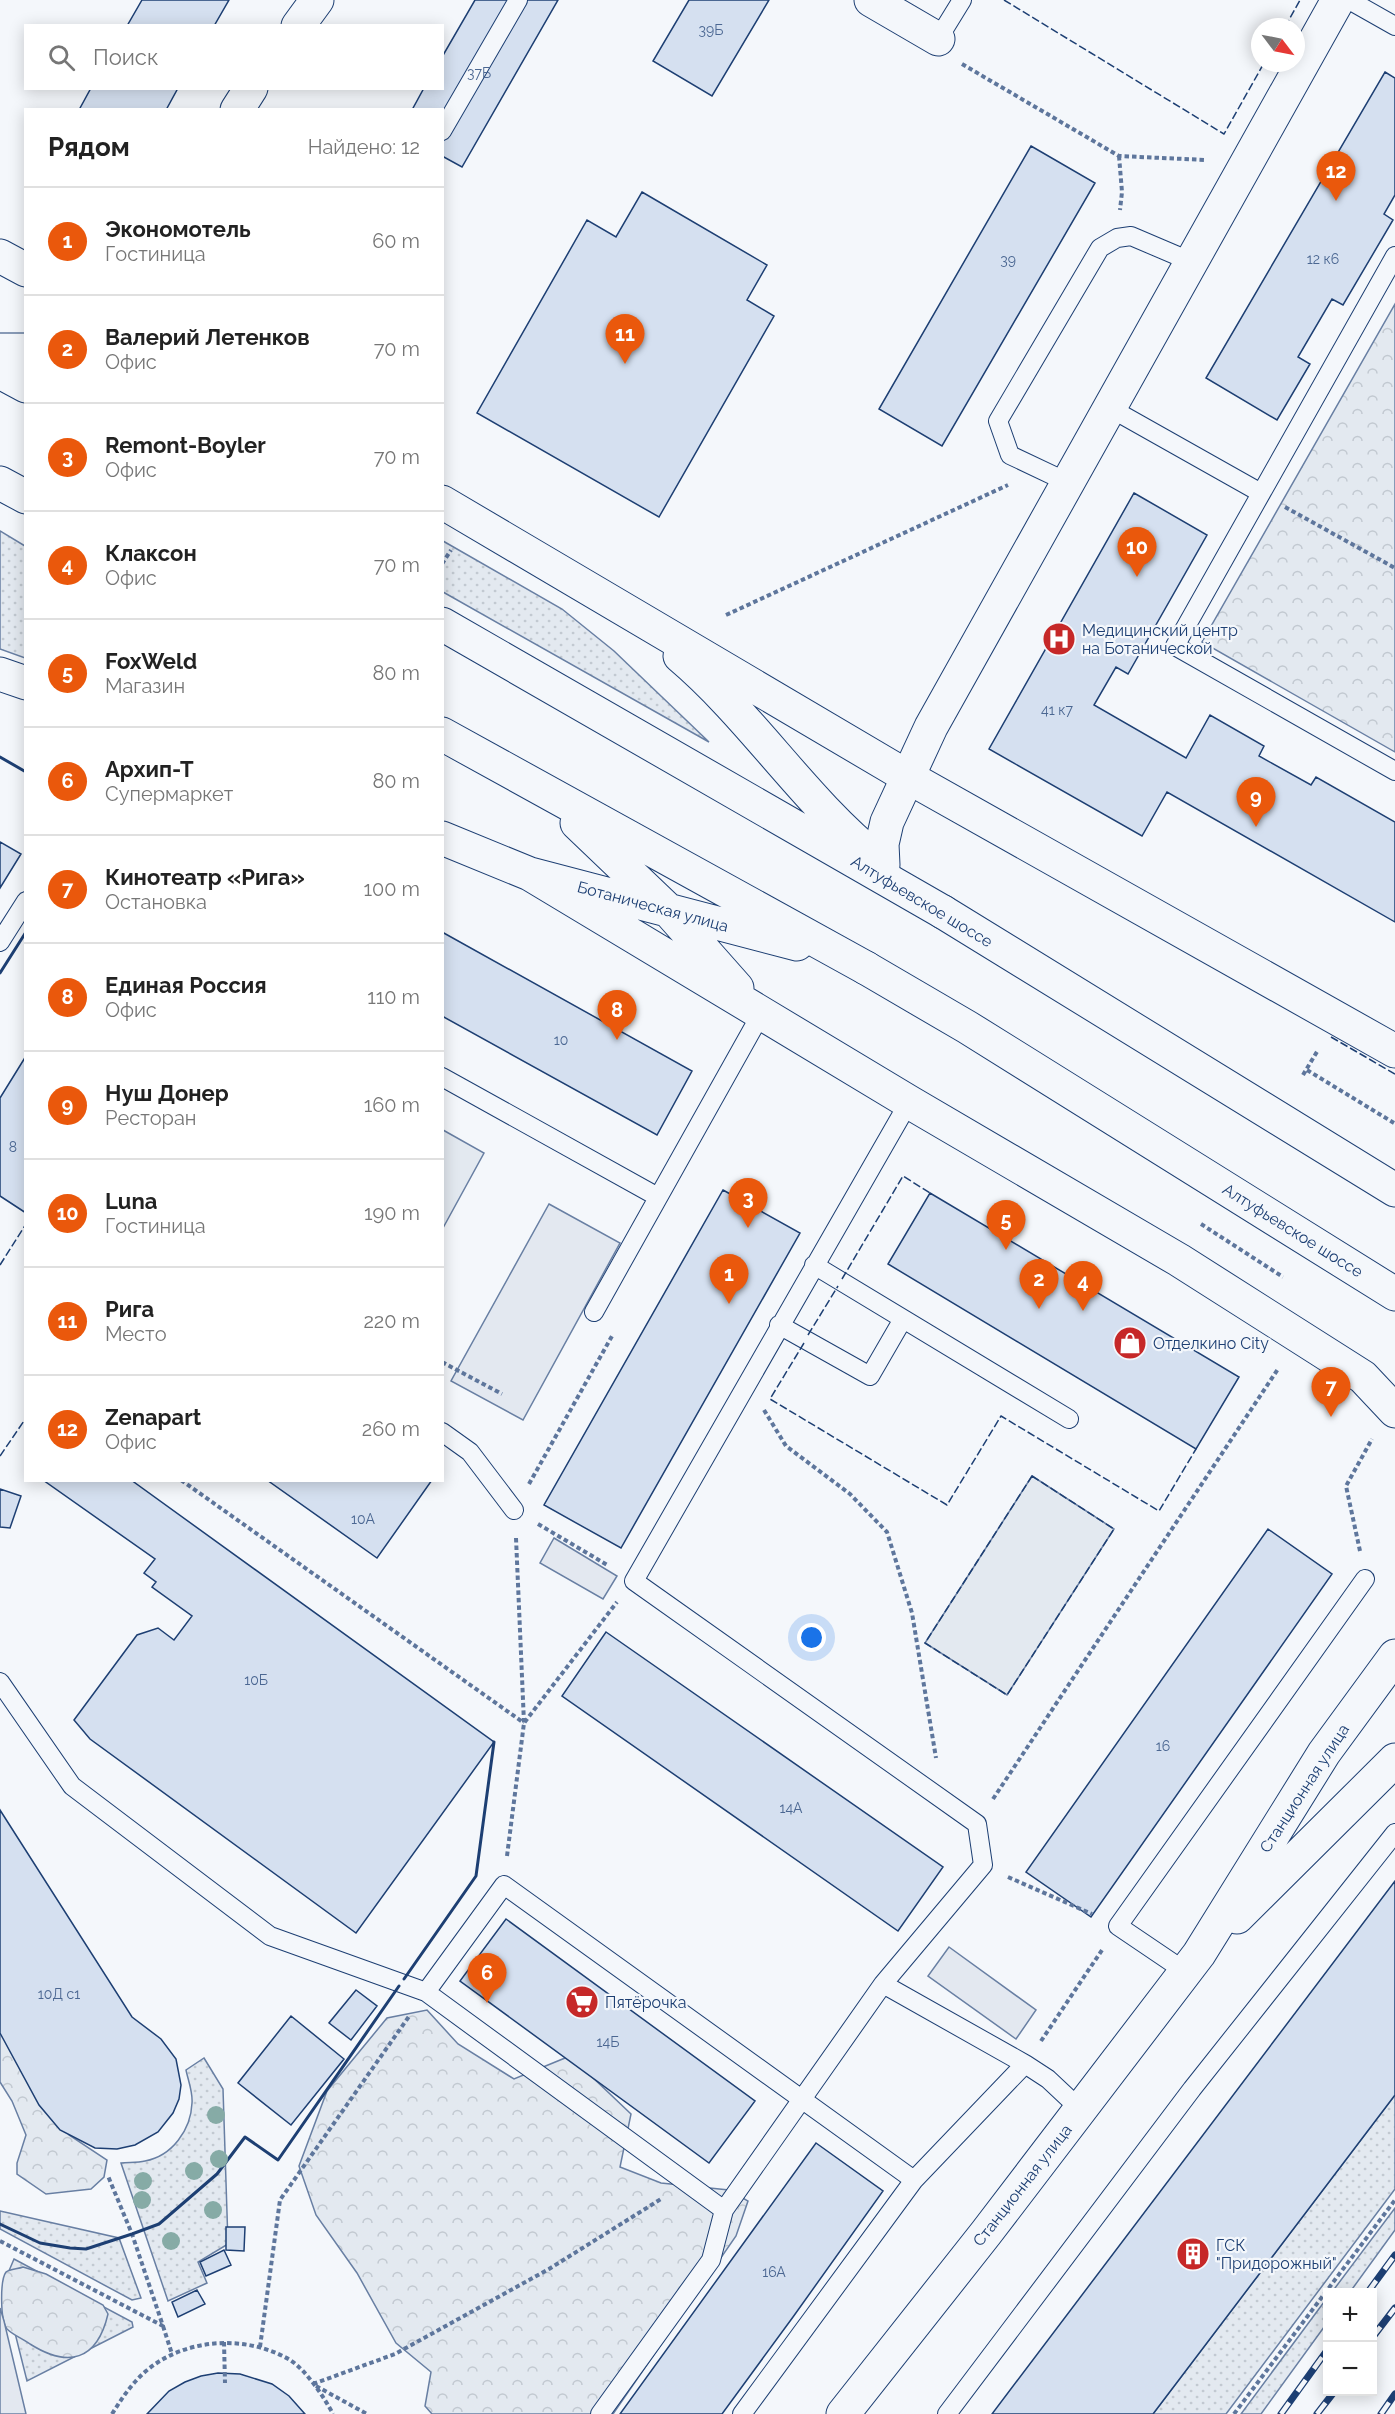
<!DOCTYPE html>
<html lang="ru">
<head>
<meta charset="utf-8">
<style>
	body { margin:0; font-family:Raleway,sans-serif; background:#f6f6f6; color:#222 }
	.controls { position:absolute; right:18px; bottom:18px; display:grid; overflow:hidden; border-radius:0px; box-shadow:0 3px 15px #0003 }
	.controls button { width:54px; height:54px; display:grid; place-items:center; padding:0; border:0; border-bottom:2px solid #e0e0e0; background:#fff; color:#222; font:30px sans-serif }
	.compass { position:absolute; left:1251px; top:18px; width:54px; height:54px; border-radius:50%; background:#fff; box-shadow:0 3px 15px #0003; rotate:122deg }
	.you { position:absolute; left:812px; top:1638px; width:21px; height:21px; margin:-15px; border:4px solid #fff; border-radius:50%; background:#1a73e8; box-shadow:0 0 0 9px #1a73e833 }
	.badge { display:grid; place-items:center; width:39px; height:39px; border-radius:50%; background:#ea580c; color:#fff; font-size:20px; font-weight:700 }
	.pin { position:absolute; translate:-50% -50px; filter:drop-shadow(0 2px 3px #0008) }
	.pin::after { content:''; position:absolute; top:32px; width:21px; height:18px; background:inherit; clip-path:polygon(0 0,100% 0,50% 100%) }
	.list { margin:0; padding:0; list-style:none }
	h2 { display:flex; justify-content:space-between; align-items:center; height:78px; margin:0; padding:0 24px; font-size:26px }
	h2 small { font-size:20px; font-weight:400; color:#767676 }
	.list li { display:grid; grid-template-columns:39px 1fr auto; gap:18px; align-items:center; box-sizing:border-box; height:108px; padding:0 24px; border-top:2px solid #e0e0e0 }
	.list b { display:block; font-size:22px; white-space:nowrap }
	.list p { margin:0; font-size:20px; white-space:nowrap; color:#767676 }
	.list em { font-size:20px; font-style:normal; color:#767676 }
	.icon { flex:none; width:33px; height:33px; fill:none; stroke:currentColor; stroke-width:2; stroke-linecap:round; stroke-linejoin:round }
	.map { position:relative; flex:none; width:1395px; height:2414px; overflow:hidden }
	.search { position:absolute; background:#fff; box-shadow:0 3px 15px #0003; left:24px; top:24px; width:420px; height:66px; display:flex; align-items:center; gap:15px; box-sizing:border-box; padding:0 21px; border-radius:0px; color:#767676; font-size:22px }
	.panel { position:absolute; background:#fff; box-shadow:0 3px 15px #0003; left:24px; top:108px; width:420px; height:1374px; border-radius:0px }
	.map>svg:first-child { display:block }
	.grass { fill:url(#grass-dots); stroke:#687fa3; stroke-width:1.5 }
	.forest { fill:url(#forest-crowns); stroke:#687fa3; stroke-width:1.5 }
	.park { fill:#e3e9f0; stroke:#687fa3; stroke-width:1.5 }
	.parking { fill:#e3e8f0; stroke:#687fa3; stroke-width:1.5 }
	.building { fill:#d5e0f0; stroke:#1d3f73; stroke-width:1.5 }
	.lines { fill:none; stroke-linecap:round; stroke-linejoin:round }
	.service-casing { stroke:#1d3f73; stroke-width:20 }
	.minor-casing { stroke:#1d3f73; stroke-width:35 }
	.secondary-casing { stroke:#1d3f73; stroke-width:35 }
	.primary-casing { stroke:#1d3f73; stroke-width:35 }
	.path { stroke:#5e769c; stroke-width:4; stroke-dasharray:4.5 3; stroke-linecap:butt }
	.service { stroke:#f4f7fb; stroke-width:18 }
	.minor { stroke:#f4f7fb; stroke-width:33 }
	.secondary { stroke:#f4f7fb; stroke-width:33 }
	.primary { stroke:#f4f7fb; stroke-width:33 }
	.rail-casing { stroke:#1d3f73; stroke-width:7 }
	.rail { stroke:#f4f7fb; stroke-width:4.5; stroke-dasharray:14; stroke-linecap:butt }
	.fence { stroke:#1d3f73; stroke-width:1.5; stroke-dasharray:8 3; stroke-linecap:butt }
	.wall { stroke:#1d3f73; stroke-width:3 }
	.tree { fill:#86aba6 }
	.labels { text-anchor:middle; stroke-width:4.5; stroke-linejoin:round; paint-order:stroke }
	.number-label { font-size:14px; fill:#4b6792 }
	.poi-label { font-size:16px; fill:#1d3f73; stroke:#f4f7fb; text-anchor:start }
	.street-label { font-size:16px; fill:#1d3f73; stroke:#f4f7fb }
</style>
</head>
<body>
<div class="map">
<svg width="1395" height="2414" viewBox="0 0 1395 2414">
	<defs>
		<pattern id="grass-dots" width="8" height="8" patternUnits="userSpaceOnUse" patternTransform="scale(1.5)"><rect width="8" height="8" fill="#e3e9f0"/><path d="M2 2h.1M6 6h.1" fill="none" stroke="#c2c9d1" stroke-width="1.8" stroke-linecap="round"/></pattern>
		<pattern id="forest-crowns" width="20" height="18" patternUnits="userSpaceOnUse" patternTransform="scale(1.5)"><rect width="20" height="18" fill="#e3e9f0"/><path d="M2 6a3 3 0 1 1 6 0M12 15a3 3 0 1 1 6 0" fill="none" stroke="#c2c9d1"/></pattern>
	</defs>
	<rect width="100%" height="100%" fill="#f4f7fb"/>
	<path class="grass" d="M0 531 25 546V658L0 649Z
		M443 541 562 609 614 651 709 742 443 592Z
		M204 2058 223 2089 228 2244 198 2262 207 2283 168 2301 121 2163C128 2162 137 2163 145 2161 172 2156 191 2130 192 2103 193 2092 188 2080 186 2070Z
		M1395 2095V2189L1226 2414H1153Z
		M1395 2208V2230L1350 2292H1332Z
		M0 2211 119 2238 141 2298 132 2300 0 2229Z
		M14 2259 132 2322 133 2327 27 2381 3 2285Z
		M1327 2298V2323L1261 2414H1241Z"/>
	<path class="forest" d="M1395 304V752L1202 642Z
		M427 2010 458 2044 514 2079 570 2056 631 2114 620 2167 661 2183 729 2190 748 2201 736 2236 613 2414H432L425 2406 431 2372 396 2343 357 2273 316 2215 299 2166 327 2091 387 2018Z
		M0 2023 69 2135 107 2160 104 2177 91 2189 46 2194 17 2174V2163L26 2135 12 2101 0 2082Z
		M23 2267 46 2274 103 2305 108 2314C97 2361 68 2368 30 2344 23 2339 13 2335 7 2329 0 2320 0 2280 6 2272 10 2269 18 2269 23 2267Z"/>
	<path class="park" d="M443 1130 484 1153 443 1228Z
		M1032 1476 1114 1529 1007 1695 925 1643Z"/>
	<path class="parking" d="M549 1204 620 1243 523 1420 451 1381Z
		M554 1538 617 1576 603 1599 540 1563Z
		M949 1947 1036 2010 1016 2039 928 1976Z
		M0 2308 4 2321 26 2414H0Z"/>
	<path class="building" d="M142 0H229L214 26H127Z
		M475 0H558L462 167 442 156V110H412L424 88H442V57Z
		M689 0H769L712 96 653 61Z
		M1385 72 1395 78V195L1384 214 1393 220 1343 305 1332 299 1298 357 1310 364 1277 420 1206 378Z
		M91 88H178L166 110H79Z
		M1031 146 1095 183 942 446 879 409Z
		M642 192 767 265 747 300 774 316 659 517 477 413 587 220 616 237Z
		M1134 493 1207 535 1128 674 1116 667 1094 705 1186 758 1210 715 1264 746 1259 756 1311 785 1316 777 1395 822V922L1167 792 1142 836 989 749Z
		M0 842 21 854 0 888Z
		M442 932 692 1071 657 1135 442 1016Z
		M26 1056V1213L0 1196V1098Z
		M723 1190 800 1233 621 1548 544 1505Z
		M930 1193 1239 1377 1196 1449 888 1264Z
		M43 1480H131L494 1742 356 1933 90 1739 74 1720 137 1635 158 1628 174 1640 192 1616 152 1587 156 1582 144 1573 155 1559Z
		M267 1480H432L377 1558Z
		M0 1489 21 1496 10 1528 0 1527Z
		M1268 1529 1332 1574 1091 1917 1026 1872Z
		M606 1632 943 1867 898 1931 562 1696Z
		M0 1810 132 2017 161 2039 176 2059 181 2085 179 2099 173 2113 158 2132 135 2145 117 2149 95 2148 60 2130 39 2105 0 2033Z
		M1395 1881V2095L1153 2414H992Z
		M506 1919 755 2101 709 2163 460 1981Z
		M356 1990 377 2006 351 2040 329 2023Z
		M291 2016 344 2059 291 2125 238 2083Z
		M816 2143 883 2191 793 2317 722 2414H620Z
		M226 2227H245L244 2251 226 2250Z
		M224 2250 231 2265 206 2276 200 2262Z
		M197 2290 205 2304 178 2317 172 2302Z
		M218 2373 240 2374 272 2384 289 2396 305 2414H147L169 2391 185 2382 201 2376Z"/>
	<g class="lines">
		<defs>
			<path id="service" d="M1349 0 1395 26
				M938 39 962 0
				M442 131 518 0
				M1395 256 1175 646 1395 771
				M1110 408 1261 493
				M1069 483 1010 455 998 421 1100 248 1117 238 1131 236 1192 262
				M0 942 26 901
				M442 1077 658 1197
				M814 1265 1069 1419
				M594 1312 761 1014
				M779 1325 870 1376 903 1319
				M442 1432 470 1452 514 1510
				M0 1682 72 1786 270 1936 426 1992 724 2210
				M1186 1972 1118 1926 1365 1579
				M883 1984 1025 2064 1048 2079 1081 2110
				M426 1992 504 1885 914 2180
				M600 2414 711 2260 724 2210 883 1984 983 1865 977 1824 634 1581 909 1102
				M742 2414 914 2180 1025 2064
				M947 2414 1192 2089 1395 1833"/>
			<path id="minor" d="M871 0 938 39
				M298 26 317 0
				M237 110 251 88
				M883 865 882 844 887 822 931 727 1338 0"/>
			<path id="secondary" d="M0 256 26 270
				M0 350H26
				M0 372 26 386
				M0 483 26 497
				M442 502 908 777 1395 1051
				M442 624 943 912
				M680 656C752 717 805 802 878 860
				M0 674 26 683
				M442 734 866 968
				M577 823 668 910 737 988
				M442 838 530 874 797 944
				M530 874 909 1102 1179 1260 1363 1377 1395 1411
				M1237 1917 1395 1760
				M843 2414 986 2233 1199 1954 1324 1753 1395 1656"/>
			<path id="primary" d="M943 912 1395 1190
				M866 968 967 1027 1395 1294"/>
		</defs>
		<use href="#service" class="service-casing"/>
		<use href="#minor" class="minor-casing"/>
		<use href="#secondary" class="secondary-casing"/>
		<use href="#primary" class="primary-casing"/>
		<path class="path" d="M962 64 1119 156 1206 160
			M1119 156 1122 192 1120 210
			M1285 507 1395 568
			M442 564 451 550
			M726 615 1008 485
			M1307 1070 1394 1123
			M1303 1075 1318 1050
			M1201 1224 1283 1277
			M442 1362 502 1394
			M764 1410 786 1446 850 1494 887 1532 912 1613 936 1758
			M181 1480 524 1723
			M529 1484 612 1336
			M538 1524 609 1566
			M516 1538 524 1723
			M1360 1551 1346 1486 1372 1439
			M993 1799 1278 1369
			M507 1856 524 1723 617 1602
			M1008 1877 1092 1914
			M1041 2041 1102 1950
			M0 2241 163 2326 132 2234 108 2176
			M163 2326 172 2354
			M224 2342 225 2383
			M260 2347 280 2200 410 2015
			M313 2384 395 2354 549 2269 661 2199
			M316 2386 367 2414
			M112 2414C122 2398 132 2383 146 2371 185 2338 246 2334 290 2360 306 2370 324 2397 333 2414
			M1234 2414 1395 2200"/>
		<use href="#service" class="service"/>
		<use href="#minor" class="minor"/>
		<use href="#secondary" class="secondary"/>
		<use href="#primary" class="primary"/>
		<defs>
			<path id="rail" d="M1368 2292 1395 2255
				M1372 2338 1395 2308
				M1281 2414 1328 2349
				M1317 2414 1334 2392
				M1381 2414 1395 2394"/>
		</defs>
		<use href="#rail" class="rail-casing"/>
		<use href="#rail" class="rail"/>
		<path class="fence" d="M1004 0 1224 134 1264 63
			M1285 27 1300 0
			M1331 1037 1395 1074
			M0 1265 26 1224
			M842 1279 903 1176 930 1193
			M808 1335 838 1286
			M804 1343 770 1399 947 1505 1001 1416 1159 1511 1196 1449
			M0 1456 26 1418
			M1032 1476 1114 1529 1007 1695 925 1643Z"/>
		<path class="wall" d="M0 757 26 772
			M0 973 26 932
			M404 1979 476 1876 494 1742
			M0 2224 40 2243 70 2248 86 2249 132 2234 159 2224 217 2174 245 2137 278 2160 399 1986"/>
	</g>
	<g class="tree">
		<circle cx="216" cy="2115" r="9"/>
		<circle cx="219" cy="2159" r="9"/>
		<circle cx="194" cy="2171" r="9"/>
		<circle cx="143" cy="2181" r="9"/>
		<circle cx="142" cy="2200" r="9"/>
		<circle cx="213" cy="2210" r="9"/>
		<circle cx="171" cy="2241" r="9"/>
	</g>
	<defs>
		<symbol id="hospital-disc" viewBox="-11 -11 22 22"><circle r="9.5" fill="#c62828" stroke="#f4f7fb"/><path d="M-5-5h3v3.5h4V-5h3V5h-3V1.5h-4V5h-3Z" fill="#fff"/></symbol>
		<symbol id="shop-disc" viewBox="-11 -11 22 22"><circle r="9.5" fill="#c62828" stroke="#f4f7fb"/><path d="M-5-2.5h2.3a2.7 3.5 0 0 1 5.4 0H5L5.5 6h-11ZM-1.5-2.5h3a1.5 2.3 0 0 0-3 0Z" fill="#fff"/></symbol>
		<symbol id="supermarket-disc" viewBox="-11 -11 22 22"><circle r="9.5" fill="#c62828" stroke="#f4f7fb"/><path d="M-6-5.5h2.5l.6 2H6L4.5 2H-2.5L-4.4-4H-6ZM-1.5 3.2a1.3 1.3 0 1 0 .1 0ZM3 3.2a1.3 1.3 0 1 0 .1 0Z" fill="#fff"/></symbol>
		<symbol id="building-disc" viewBox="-11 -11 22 22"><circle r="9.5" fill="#c62828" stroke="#f4f7fb"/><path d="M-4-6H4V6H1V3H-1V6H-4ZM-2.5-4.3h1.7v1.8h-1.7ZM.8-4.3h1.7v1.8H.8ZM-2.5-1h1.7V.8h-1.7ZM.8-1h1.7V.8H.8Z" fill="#fff"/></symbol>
	</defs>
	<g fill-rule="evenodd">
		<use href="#hospital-disc" x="1040" y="620" width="38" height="38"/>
		<use href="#shop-disc" x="1111" y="1324" width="38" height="38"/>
		<use href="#supermarket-disc" x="563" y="1983" width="38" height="38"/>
		<use href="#building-disc" x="1174" y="2235" width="38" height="38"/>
	</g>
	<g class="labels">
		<g class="number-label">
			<text x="711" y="35">39Б</text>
			<text x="479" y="78">37Б</text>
			<text x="1323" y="264">12 к6</text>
			<text x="1008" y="265">39</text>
			<text x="1057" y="715">41 к7</text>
			<text x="561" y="1045">10</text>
			<text x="13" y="1152">8</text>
			<text x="363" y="1524">10А</text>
			<text x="256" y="1685">10Б</text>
			<text x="1163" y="1751">16</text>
			<text x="791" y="1813">14А</text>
			<text x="59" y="1999">10Д с1</text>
			<text x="608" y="2047">14Б</text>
			<text x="774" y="2277">16А</text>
		</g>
		<g class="poi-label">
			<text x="1082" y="636">Медицинский центр<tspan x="1082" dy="18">на Ботанической</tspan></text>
			<text x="1153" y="1349">Отделкино City</text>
			<text x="605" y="2008">Пятёрочка</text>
			<text x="1216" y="2251">ГСК<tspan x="1216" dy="18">"Придорожный"</tspan></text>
		</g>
		<g class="street-label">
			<text transform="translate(922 901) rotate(31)" y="6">Алтуфьевское шоссе</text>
			<text transform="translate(653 906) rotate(15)" y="6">Ботаническая улица</text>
			<text transform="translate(1293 1230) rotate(32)" y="6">Алтуфьевское шоссе</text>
			<text transform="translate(1304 1788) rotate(-57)" y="6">Станционная улица</text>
			<text transform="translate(1022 2185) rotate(-52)" y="6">Станционная улица</text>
		</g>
	</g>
</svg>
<div class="controls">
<button>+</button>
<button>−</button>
</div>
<svg class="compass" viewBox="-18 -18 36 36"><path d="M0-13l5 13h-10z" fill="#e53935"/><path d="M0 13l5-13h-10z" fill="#767676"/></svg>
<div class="you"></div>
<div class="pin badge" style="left:729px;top:1304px">1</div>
<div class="pin badge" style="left:1039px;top:1309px">2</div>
<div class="pin badge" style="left:748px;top:1228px">3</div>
<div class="pin badge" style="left:1083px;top:1311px">4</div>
<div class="pin badge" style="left:1006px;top:1250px">5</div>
<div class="pin badge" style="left:487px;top:2003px">6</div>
<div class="pin badge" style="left:1331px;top:1417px">7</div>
<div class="pin badge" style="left:617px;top:1040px">8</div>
<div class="pin badge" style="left:1256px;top:827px">9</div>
<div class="pin badge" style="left:1137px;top:577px">10</div>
<div class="pin badge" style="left:625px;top:364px">11</div>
<div class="pin badge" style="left:1336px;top:201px">12</div>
<div class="search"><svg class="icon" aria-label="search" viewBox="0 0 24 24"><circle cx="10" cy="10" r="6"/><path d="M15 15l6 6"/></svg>Поиск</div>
<section class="panel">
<h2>Рядом<small>Найдено: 12</small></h2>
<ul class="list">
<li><span class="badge">1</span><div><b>Экономотель</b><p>Гостиница</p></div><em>60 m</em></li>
<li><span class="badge">2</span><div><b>Валерий Летенков</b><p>Офис</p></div><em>70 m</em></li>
<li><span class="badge">3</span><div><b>Remont-Boyler</b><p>Офис</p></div><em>70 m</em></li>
<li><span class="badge">4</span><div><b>Клаксон</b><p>Офис</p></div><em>70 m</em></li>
<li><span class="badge">5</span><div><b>FoxWeld</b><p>Магазин</p></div><em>80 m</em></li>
<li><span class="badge">6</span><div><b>Архип-Т</b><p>Супермаркет</p></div><em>80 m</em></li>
<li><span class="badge">7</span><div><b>Кинотеатр «Рига»</b><p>Остановка</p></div><em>100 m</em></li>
<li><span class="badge">8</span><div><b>Единая Россия</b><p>Офис</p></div><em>110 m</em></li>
<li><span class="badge">9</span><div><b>Нуш Донер</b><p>Ресторан</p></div><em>160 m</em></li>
<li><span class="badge">10</span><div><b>Luna</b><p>Гостиница</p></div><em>190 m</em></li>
<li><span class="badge">11</span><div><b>Рига</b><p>Место</p></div><em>220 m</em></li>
<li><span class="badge">12</span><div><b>Zenapart</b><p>Офис</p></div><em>260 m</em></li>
</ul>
</section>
</div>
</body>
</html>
